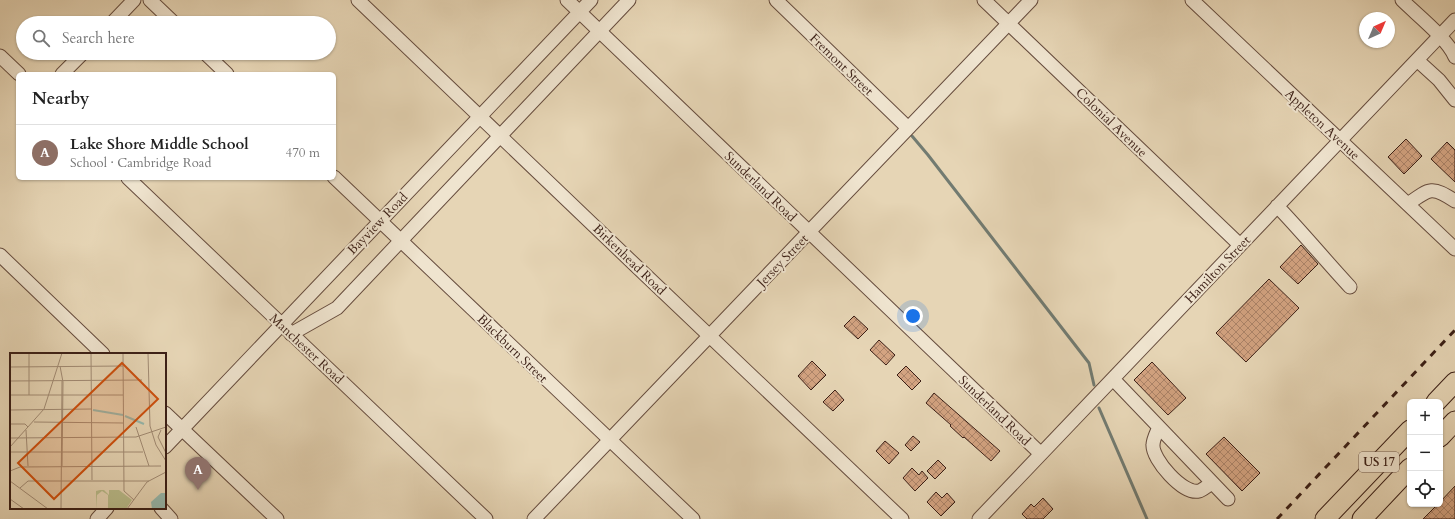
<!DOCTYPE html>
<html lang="en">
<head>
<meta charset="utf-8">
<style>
	body { margin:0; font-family:Cardo,serif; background:#f6f6f6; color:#222 }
	.controls { position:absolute; right:12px; bottom:12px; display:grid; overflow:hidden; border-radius:6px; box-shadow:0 1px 3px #0004 }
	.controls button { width:36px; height:36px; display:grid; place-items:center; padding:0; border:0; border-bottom:1px solid #e0e0e0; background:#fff; color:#222; font:20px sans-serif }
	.compass { position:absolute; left:1359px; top:12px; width:36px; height:36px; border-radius:50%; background:#fff; box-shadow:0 1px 3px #0004; rotate:44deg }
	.you { position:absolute; left:913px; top:316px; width:14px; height:14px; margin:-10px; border:3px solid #fff; border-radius:50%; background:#1a73e8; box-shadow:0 0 0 6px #1a73e833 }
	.badge { display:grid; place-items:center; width:26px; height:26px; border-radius:50%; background:#2563eb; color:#fff; font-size:13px; font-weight:700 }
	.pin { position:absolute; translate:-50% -33px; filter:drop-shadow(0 1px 2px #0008) }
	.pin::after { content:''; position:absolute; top:21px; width:14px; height:12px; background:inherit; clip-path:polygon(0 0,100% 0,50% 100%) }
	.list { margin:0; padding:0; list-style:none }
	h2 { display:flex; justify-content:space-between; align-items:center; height:52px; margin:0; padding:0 16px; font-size:17px }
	h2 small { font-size:13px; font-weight:400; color:#767676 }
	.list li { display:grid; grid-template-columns:26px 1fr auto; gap:12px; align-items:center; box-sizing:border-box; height:56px; padding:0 16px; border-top:1px solid #e0e0e0 }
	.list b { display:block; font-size:15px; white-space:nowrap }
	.list p { margin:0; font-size:13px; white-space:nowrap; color:#767676 }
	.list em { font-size:13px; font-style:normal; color:#767676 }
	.icon { flex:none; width:22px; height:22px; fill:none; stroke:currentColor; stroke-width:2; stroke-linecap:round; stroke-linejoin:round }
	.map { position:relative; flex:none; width:1455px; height:519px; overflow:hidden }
	.search { position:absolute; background:#fff; box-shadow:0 1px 3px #0004; left:16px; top:16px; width:320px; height:44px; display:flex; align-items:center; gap:10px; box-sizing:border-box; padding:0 14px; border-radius:22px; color:#767676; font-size:15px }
	.panel { position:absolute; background:#fff; box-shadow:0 1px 3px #0004; left:16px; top:72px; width:320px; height:108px; border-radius:6px }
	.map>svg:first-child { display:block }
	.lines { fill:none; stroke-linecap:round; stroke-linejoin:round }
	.stream { stroke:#727b71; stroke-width:3 }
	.building { fill:url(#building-cross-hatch); stroke:#3b1f16 }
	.minor-casing { stroke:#664c3e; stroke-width:15 }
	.highway-casing { stroke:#3b1f16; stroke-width:21 }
	.minor { stroke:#efe4cf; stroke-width:13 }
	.highway { stroke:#e6d5b5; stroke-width:19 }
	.rail { stroke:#3b1f16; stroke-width:3; stroke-dasharray:7 7; stroke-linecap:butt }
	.labels { text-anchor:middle; stroke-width:4; stroke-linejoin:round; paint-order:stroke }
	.shield { fill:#efe4cf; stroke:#715a4e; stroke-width:1 }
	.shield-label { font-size:12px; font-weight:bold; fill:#3b1f16 }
	.street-label { font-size:13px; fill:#3b1f16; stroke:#efe4cf }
	.inset-river { fill:none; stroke:#96b9ae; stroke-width:2 }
	.inset-road { fill:none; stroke:#a28c75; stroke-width:1 }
	.view { fill:#ce500e; fill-opacity:0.15; stroke:#ce500e; stroke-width:2 }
	.inset-edge { fill:none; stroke:#3b1f16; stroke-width:2 }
</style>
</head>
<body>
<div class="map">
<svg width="1455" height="519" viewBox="0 0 1455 519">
	<defs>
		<pattern id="building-cross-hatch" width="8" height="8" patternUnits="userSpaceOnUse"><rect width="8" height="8" fill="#d3a381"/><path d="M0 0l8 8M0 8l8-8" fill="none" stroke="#ac8469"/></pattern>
	</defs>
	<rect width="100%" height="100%" fill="#e6d5b5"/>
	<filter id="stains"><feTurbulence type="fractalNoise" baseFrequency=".005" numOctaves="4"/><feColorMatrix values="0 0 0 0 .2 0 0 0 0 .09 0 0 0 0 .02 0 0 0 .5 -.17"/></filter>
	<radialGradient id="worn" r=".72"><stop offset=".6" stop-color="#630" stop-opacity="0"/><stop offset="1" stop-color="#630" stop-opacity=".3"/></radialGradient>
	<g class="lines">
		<path class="stream" d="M912 136 928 155 1089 363 1094 385
			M1099 408 1147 519"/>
	</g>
	<path class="building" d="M1406 139 1422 156 1404 174 1388 157Z
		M1447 142 1455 150V182L1431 159Z
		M1301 245 1318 264 1298 284 1280 267Z
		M1269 279 1299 308 1246 362 1216 333Z
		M854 316 868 329 858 339 844 326Z
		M879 340 895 355 886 365 870 350Z
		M812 361 826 375 811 390 798 376Z
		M1152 362 1186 398 1168 415 1134 380Z
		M906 366 921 381 912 390 897 375Z
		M835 390 844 400 833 411 823 402Z
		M934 393 1000 451 991 461 964 437 963 438 950 426 951 425 926 403Z
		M913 436 920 442 911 451 905 445Z
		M1224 437 1260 473 1242 491 1206 454Z
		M885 441 899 453 889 464 876 451Z
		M938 460 946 468 935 479 927 471Z
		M912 468 919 475 922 471 928 478 915 491 903 478Z
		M1455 486V519H1423L1438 504H1440V502Z
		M936 492 942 498 947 493 955 502 941 516 927 502Z
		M1043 498 1053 509 1043 519H1027L1022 514 1031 504 1034 507Z"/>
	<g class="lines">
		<defs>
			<path id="minor" d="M150 0 174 23
				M358 0C539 173 720 347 902 519
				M567 0 1041 454
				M776 0 908 128
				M984 0 1240 245
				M1192 0 1455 249
				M1402 0C1417 15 1447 38 1455 57
				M112 23 134 0
				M205 53 227 74
				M0 56 19 74
				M1417 60 1439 80 1455 100
				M62 74 83 53
				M334 177 693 519
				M128 178 486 519
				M1408 204C1430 188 1432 186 1455 201
				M1277 206C1302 232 1325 260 1350 287
				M0 255 103 354
				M291 334 337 308 629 0
				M1113 379 1228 499
				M165 413 277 519
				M1159 427C1157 432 1153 439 1153 445 1152 459 1183 495 1199 491 1203 490 1208 485 1212 483
				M165 447 591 0
				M161 508 171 519
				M97 519 107 508
				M534 519 1031 0
				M979 519 1455 20"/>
			<path id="highway" d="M1436 402 1455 382
				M1440 437 1455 421
				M1325 519 1410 430
				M1362 519 1410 468"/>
		</defs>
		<use href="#minor" class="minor-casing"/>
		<use href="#highway" class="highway-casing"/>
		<use href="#minor" class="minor"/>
		<use href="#highway" class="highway"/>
		<path class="rail" d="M1277 519 1455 330"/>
	</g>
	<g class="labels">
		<rect class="shield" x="1359" y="452" width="40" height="20" rx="3"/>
		<g class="shield-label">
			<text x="1379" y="466">US 17</text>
		</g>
		<g class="street-label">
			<text transform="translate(842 64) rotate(44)" y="5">Fremont Street</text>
			<text transform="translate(1112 122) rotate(44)" y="5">Colonial Avenue</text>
			<text transform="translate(1323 124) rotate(43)" y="5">Appleton Avenue</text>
			<text transform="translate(761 186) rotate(44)" y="5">Sunderland Road</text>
			<text transform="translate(377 223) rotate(-46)" y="5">Bayview Road</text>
			<text transform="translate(630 259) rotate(44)" y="5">Birkenhead Road</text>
			<text transform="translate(782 260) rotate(-46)" y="5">Jersey Street</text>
			<text transform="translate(1217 269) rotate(-46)" y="5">Hamilton Street</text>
			<text transform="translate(307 348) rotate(43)" y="5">Manchester Road</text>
			<text transform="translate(513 348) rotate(44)" y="5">Blackburn Street</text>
			<text transform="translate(995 410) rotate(44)" y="5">Sunderland Road</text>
		</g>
	</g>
	<g transform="translate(10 353)">
		<rect width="156" height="156" fill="#e6d5b5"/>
		<path d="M90 137H94L99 142V137H109L122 147 116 156H98V142L92 138 87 142 86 156V138Z" fill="#b9bc8b"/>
		<path d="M151 140H156V156H142L141 149Z" fill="#96b9ae"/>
		<path class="inset-river" d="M83 57 113 62M115 63 134 71"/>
		<path class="inset-road" d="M19 0V42M81 0 82 127M113 0 114 138 124 147M138 0 140 73 146 92 156 108M50 13 53 29 52 113M0 14 113 13M0 28 132 27M0 42H113M0 57 82 56M24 69 114 70M0 71H15L18 74M126 74 139 113M16 77 18 113M151 77 148 84 156 100M0 85 126 84 156 74M0 94 34 56 52 0M0 99H133M0 118 10 114 151 113M0 128 38 156M10 135 18 128H139M0 146 14 156M51 156 52 28M117 156 137 129 156 119"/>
		<path class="view" d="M112 10 148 46 44 146 8 110Z"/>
		<rect width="156" height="156" class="inset-edge"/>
	</g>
	<rect width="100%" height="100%" filter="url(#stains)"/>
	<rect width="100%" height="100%" fill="url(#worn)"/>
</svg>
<div class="controls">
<button>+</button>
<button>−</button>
<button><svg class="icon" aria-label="locate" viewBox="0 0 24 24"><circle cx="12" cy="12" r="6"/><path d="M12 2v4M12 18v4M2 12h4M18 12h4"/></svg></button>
</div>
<svg class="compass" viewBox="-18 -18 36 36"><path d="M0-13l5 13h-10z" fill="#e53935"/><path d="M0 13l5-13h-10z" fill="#767676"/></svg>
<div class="you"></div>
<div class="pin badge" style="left:198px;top:490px;background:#8d6e63">A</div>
<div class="search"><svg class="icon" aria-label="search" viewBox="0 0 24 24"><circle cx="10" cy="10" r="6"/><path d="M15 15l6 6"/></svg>Search here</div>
<section class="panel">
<h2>Nearby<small></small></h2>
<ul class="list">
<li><span class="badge" style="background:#8d6e63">A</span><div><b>Lake Shore Middle School</b><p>School · Cambridge Road</p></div><em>470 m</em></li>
</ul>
</section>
</div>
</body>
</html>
